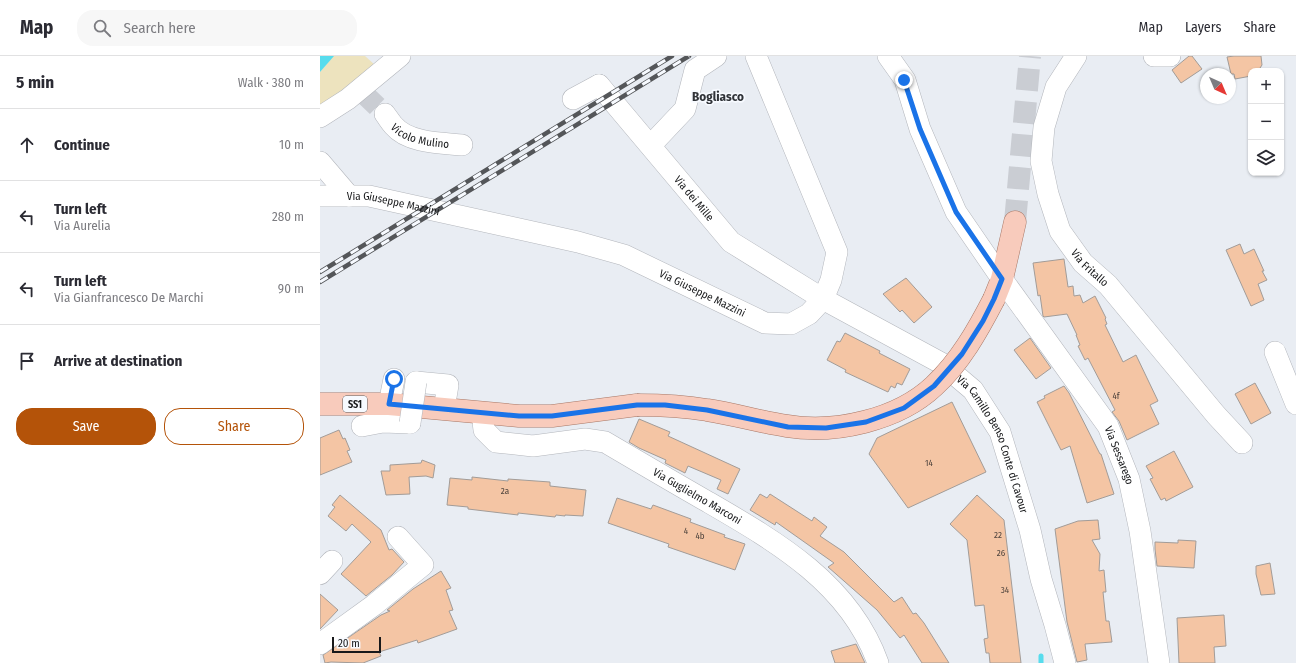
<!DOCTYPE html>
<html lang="en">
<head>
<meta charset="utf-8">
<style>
	body { margin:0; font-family:"Fira Sans Condensed",sans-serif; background:#f7f7f7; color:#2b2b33 }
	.controls { position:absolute; right:12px; top:12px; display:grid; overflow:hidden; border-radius:8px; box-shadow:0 1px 3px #0004 }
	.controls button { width:36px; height:36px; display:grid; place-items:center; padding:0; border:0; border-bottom:1px solid #e1e1e2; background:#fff; color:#2b2b33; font:20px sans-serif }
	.compass { position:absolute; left:880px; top:12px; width:36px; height:36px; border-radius:50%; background:#fff; box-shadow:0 1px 3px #0004; rotate:136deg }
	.scale { position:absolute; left:12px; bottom:10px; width:49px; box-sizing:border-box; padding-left:4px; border:2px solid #18191b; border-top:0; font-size:11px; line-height:14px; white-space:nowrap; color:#18191b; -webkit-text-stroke:3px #f7faff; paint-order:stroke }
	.stop { position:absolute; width:12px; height:12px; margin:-9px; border:3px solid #1a73e8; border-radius:50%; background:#fff }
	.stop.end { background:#1a73e8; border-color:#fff; box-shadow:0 1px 4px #0008 }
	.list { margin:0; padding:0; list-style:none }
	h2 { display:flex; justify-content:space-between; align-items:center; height:52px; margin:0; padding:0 16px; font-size:17px }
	h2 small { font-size:13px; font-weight:400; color:#7c7c81 }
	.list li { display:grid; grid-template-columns:26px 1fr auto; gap:12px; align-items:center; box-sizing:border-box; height:72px; padding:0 16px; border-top:1px solid #e1e1e2 }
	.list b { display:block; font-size:15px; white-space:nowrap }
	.list p { margin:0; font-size:13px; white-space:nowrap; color:#7c7c81 }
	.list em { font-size:13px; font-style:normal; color:#7c7c81 }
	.actions { display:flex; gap:8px; padding:12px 16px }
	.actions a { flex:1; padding:9px 0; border:1px solid #b45309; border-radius:16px; text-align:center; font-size:14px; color:#b45309 }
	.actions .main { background:#b45309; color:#fff }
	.icon { flex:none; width:22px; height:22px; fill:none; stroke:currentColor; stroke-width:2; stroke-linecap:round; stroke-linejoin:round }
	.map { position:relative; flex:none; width:976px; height:607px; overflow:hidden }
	header { display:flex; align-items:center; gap:24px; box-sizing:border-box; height:56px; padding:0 20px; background:#fff; border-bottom:1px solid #e1e1e2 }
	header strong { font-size:19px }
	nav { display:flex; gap:22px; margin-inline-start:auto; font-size:14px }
	.search { width:280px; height:36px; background:#f7f7f7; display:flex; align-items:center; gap:10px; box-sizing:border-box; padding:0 14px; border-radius:16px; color:#7c7c81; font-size:15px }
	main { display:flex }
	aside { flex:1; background:#fff }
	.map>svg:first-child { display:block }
	.sand { fill:#ede3be }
	.water { fill:#57dced }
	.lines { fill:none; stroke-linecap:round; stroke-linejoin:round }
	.stream { stroke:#57dced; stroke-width:5 }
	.building { fill:#f4c5a4; stroke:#a29c98 }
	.minor-tunnel { stroke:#cacdd3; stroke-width:21; stroke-dasharray:21 10; stroke-linecap:butt }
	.major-tunnel { stroke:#cacdd3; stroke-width:22; stroke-dasharray:22 11; stroke-linecap:butt }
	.minor-casing { stroke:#b3b6bc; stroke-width:22 }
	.major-casing { stroke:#a77766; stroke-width:23 }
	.minor { stroke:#fff; stroke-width:21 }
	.major { stroke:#f8cbbc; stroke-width:22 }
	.rail-casing { stroke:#545659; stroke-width:4.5 }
	.rail { stroke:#f7faff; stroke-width:3; stroke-dasharray:9; stroke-linecap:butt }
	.minor-bridge-casing { stroke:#b3b6bc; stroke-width:22; stroke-linecap:butt }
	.major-bridge-casing { stroke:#a77766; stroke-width:23; stroke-linecap:butt }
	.minor-bridge { stroke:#fff; stroke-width:21 }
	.major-bridge { stroke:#f8cbbc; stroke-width:22 }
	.route { stroke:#1a73e8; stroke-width:5 }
	.labels { text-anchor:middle; stroke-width:3.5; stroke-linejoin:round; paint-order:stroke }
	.number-label { font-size:9px; fill:#4f443d }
	.shield { fill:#f7faff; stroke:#5b5c5f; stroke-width:1 }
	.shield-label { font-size:10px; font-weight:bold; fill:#18191b }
	.street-label { font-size:11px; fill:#18191b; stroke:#f7faff }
	.quarter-label { font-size:13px; font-weight:bold; fill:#303338; stroke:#f7faff }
</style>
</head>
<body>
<header>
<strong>Map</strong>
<div class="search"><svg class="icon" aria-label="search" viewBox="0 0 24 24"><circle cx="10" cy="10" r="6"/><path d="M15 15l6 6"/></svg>Search here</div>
<nav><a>Map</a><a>Layers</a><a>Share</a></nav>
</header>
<main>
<aside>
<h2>5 min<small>Walk · 380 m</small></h2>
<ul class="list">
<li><svg class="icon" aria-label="ahead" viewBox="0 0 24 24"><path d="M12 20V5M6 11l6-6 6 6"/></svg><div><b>Continue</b></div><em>10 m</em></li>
<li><svg class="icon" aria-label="left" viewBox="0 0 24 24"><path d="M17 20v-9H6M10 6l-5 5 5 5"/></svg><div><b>Turn left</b><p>Via Aurelia</p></div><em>280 m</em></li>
<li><svg class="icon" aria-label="left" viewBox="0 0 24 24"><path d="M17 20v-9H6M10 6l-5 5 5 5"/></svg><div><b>Turn left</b><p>Via Gianfrancesco De Marchi</p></div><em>90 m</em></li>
<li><svg class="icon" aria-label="arrive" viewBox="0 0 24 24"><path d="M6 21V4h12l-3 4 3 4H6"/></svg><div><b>Arrive at destination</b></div></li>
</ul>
<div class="actions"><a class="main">Save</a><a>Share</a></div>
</aside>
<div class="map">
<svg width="976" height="607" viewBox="0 0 976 607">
	<rect width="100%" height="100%" fill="#e9edf3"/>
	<path class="sand" d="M13 0H45L55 9 0 58V16Z"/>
	<path class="water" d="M0 0H14L0 16Z"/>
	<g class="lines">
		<path class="stream" d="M721 600V607"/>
	</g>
	<path class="building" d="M869 0H872L882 13 861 27 852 14Z
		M914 0H941L942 9 938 15H931V20L915 23 914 18H911L907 1Z
		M920 188 924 198 934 193 944 215H942L947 224 938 228 944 244 931 250 906 194Z
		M744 203 748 231 753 230 754 240 760 239 763 247 775 240 786 262 785 263 787 268 785 269 803 306 816 299 838 345 830 349 839 368 807 384 799 365 792 356 795 354 769 304 768 302 765 304 758 290 760 289 756 279H757L747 258 724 261 723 260 720 239 718 240 713 207Z
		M586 222 612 251 594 267 582 254 580 256 563 238Z
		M525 277 560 295 559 297 590 313 582 329 577 327 575 332 571 330 568 336 525 316 526 314 507 304 517 285 520 286Z
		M710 282 731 312 716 323 694 294Z
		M935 327 951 357 931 368 915 338Z
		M744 330 749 337 780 398H781L794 438 767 447 750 390 741 394 717 346 725 342 724 340Z
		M632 346 666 416 588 452 549 398 557 382Z
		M319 363 350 376 348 380 420 413 408 438 397 433 401 424 368 410 365 417 345 407 346 404 319 392 309 386Z
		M19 374 23 383 25 382 30 394 27 395 32 406 0 419V382Z
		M854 395 873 431 846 445 845 442 841 444 830 423 833 422 826 410Z
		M102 404 115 409 113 422 106 420 89 421 90 438 66 439 61 415H70V409L101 407Z
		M152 421 188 425V423L230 426V430L266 434 263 460 245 459V460L236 459 235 461 198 457V459L148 453V451L127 449 130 422 152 424Z
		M440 438 447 442 450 438 492 465 494 461 507 471 500 480 524 496 574 546 582 541 593 558 596 557 604 567 629 607H602L584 579 580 582 557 554 508 511 514 507 456 466 455 469 430 454Z
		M20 439 61 474 69 494 72 493 84 506 72 519 46 540 21 518 51 486 32 468 26 475 8 460 15 451 12 449Z
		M657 439 684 464 701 607H670L669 597H666L664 583 668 582 664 549 655 550 647 484 630 468Z
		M297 442 331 453 333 449 371 463 370 466 405 479 404 481 425 488 415 514 348 491 349 488 288 467Z
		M778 464 780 483 772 484 780 498 779 515 784 514 786 536H783L786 565H789L792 586 765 588 767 604 757 606 747 566 735 473 758 465Z
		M858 484 876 485 874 512 837 510 835 493V486L858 487Z
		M950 507 955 538 941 539 936 518V510Z
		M121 515 131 532 126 534 133 554 129 555 137 573 98 587 97 584 59 596 61 600 43 607 11 606 5 607 3 599 61 559 70 555 67 554 93 533Z
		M0 538 18 554 0 573Z
		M904 559 906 590 894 591 895 607H859L857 562Z
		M536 588 545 607H515L511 595Z"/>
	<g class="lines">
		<path class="minor-tunnel" d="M42 36 65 58"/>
		<path class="major-tunnel" d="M695 166 710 0"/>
		<defs>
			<g id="minor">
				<path id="s1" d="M568 0 585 24 600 73 636 156 682 223 788 370 809 423 820 475 839 607"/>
				<path id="s2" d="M756 0 736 31 724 71 721 105 728 138 740 175 763 207 788 229 896 359 922 387"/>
				<path d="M834 0H850"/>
				<path id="s3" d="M279 29 411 186 503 243 621 307 653 334 680 376 710 474 721 523 735 569 745 607"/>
				<path d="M253 43 279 29"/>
				<path id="s4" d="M65 58C68 62 71 67 74 70 88 87 122 87 142 89"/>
				<path d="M0 61 28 43 80 0"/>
				<path d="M331 89 365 53 375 14 396 0"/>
				<path d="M0 106 29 140"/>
				<path id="s5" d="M0 140H49L258 186 304 199 445 267 471 268 489 258 503 243 511 224 517 196 436 0"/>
				<path d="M955 296 976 348"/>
				<path d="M96 326 128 329 124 353"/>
				<path d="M69 348 74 323"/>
				<path id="s6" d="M162 357 164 374 176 386 213 390 265 383 285 386C319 406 353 426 388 446 457 486 530 528 558 607"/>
				<path d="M42 370 63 366 90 367"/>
				<path d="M0 518 12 505"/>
				<path d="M0 588 54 549 103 509 78 481"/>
			</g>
			<path id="major" d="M674 243 682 223 695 166
				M0 348H69L199 360H232L317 349"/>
		</defs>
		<use href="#minor" class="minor-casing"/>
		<use href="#major" class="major-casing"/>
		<use href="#minor" class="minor"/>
		<use href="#major" class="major"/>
		<defs>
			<path id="rail" d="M0 216 352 0
				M0 226 369 0"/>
		</defs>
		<use href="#rail" class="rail-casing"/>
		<use href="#rail" class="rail"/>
		<defs>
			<path id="minor-bridge" d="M90 367 96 326"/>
			<path id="major-bridge" d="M317 349C340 349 364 350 387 354 414 358 440 366 467 370 515 378 578 364 614 330 640 306 658 274 674 243"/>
		</defs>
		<use href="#minor-bridge" class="minor-bridge-casing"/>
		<use href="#major-bridge" class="major-bridge-casing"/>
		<use href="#minor-bridge" class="minor-bridge"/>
		<use href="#major-bridge" class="major-bridge"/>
	</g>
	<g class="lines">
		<path class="route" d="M74 323 69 348 199 360H232L317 349H345L387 354 468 371 506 372 546 366 584 352 614 330 642 298 663 265 674 243 682 223 636 156 600 73 584 24"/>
	</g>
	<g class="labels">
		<g class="number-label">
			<text x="796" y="343">4f</text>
			<text x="609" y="410">14</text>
			<text x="185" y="438">2a</text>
			<text x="366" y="478">4</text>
			<text x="678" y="482">22</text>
			<text x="380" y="483">4b</text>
			<text x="681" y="500">26</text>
			<text x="685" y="537">34</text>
		</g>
		<rect class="shield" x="23" y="340" width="24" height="16" rx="3"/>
		<g class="shield-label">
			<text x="35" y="352">SS1</text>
		</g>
		<g class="street-label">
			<text dy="4" stroke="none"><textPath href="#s4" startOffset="44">Vicolo Mulino</textPath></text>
			<text dy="4" stroke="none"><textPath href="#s3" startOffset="148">Via dei Mille</textPath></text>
			<text dy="4" stroke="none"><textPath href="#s5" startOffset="74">Via Giuseppe Mazzini</textPath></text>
			<text dy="4" stroke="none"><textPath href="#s2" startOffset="233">Via Fritallo</textPath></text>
			<text dy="4" stroke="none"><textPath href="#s5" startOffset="398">Via Giuseppe Mazzini</textPath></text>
			<text dy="4" stroke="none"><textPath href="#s3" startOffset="547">Via Camillo Benso Conte di Cavour</textPath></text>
			<text dy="4" stroke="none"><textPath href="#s1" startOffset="465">Via Sessarego</textPath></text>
			<text dy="4" stroke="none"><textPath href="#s6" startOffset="251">Via Guglielmo Marconi</textPath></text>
		</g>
		<g class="quarter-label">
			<text x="398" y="45">Bogliasco</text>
		</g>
	</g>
</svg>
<div class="controls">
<button>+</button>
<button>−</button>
<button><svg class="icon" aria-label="layers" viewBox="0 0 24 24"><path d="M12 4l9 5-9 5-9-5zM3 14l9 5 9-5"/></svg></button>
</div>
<svg class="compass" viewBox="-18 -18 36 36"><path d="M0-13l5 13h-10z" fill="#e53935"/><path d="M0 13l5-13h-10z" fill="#7c7c81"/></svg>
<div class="scale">20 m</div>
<div class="stop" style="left:74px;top:323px"></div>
<div class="stop end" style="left:584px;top:24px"></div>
</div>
</main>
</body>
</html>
